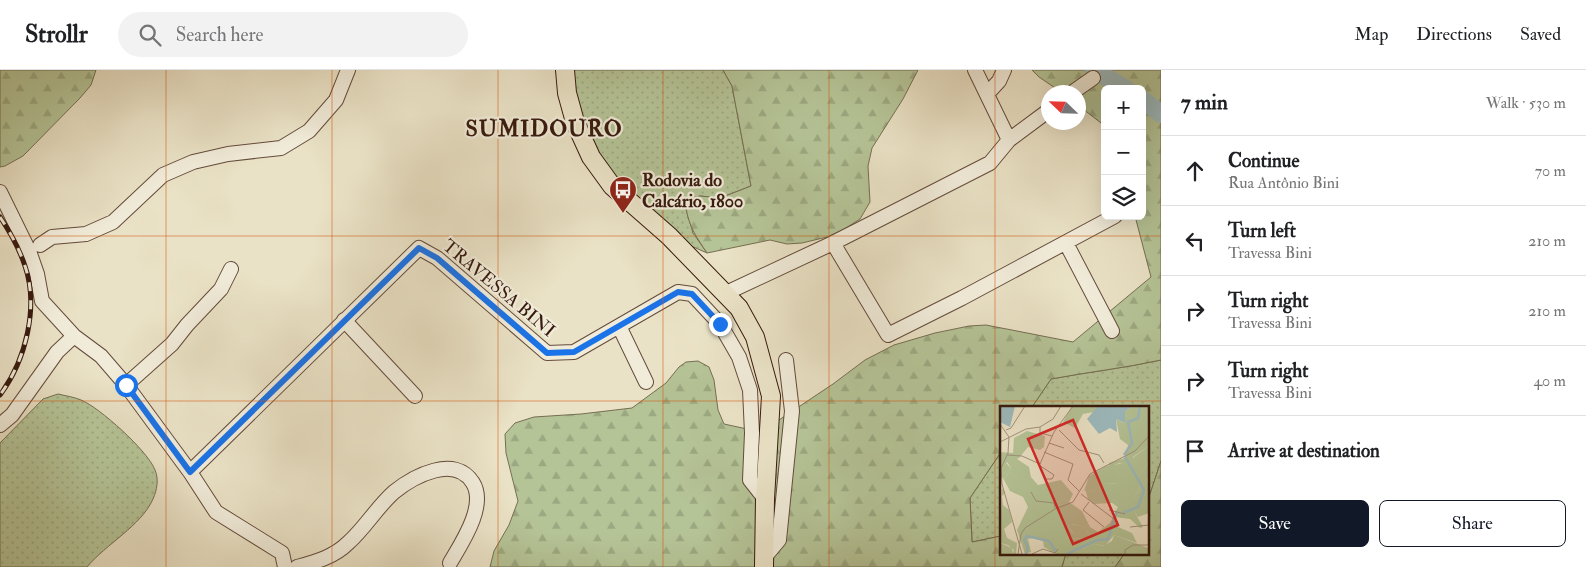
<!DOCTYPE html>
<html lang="en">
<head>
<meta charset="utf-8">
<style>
	body { margin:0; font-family:"IM FELL Double Pica",serif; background:#f2f2f2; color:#202124 }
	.controls { position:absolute; right:15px; top:15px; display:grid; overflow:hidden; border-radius:8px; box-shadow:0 5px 20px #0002 }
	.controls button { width:45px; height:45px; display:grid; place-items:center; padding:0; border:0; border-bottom:1px solid #e0e0e0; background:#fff; color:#202124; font:25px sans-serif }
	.compass { position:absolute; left:1041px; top:15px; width:45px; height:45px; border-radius:50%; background:#fff; box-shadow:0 5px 20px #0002; rotate:293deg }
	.stop { position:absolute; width:15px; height:15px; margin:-11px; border:4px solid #1a73e8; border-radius:50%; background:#fff }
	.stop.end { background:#1a73e8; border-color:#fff; box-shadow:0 1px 5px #0008 }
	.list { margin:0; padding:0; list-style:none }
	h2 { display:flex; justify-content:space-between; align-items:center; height:65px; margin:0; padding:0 20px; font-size:21px }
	h2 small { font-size:16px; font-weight:400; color:#757577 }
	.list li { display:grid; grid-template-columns:32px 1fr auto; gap:15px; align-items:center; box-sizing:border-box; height:70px; padding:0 20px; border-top:1px solid #e0e0e0 }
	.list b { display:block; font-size:19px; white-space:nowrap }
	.list p { margin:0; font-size:16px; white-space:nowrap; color:#757577 }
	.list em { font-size:16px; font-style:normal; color:#757577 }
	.actions { display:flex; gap:10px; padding:15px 20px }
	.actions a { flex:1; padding:11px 0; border:1px solid #111827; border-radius:8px; text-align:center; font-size:18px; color:#111827 }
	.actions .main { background:#111827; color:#fff }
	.icon { flex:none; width:28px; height:28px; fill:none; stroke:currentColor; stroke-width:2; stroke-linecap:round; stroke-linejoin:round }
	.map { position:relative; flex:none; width:1161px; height:497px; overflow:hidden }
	header { display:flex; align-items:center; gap:30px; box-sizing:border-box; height:70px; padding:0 25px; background:#fff; border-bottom:1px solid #e0e0e0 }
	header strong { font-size:24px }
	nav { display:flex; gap:28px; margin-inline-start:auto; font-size:18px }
	.search { width:350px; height:45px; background:#f2f2f2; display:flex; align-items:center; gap:12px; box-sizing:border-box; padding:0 18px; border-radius:28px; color:#757577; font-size:19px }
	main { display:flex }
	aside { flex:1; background:#fff }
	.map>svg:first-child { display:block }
	.grass { fill:url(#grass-dots); stroke:#766e52 }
	.forest { fill:url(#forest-firs); stroke:#766e52 }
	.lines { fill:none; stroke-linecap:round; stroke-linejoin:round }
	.river { stroke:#9dbbbf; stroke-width:18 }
	.minor-casing { stroke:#644b3b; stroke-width:16 }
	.major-casing { stroke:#37190d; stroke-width:20 }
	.minor { stroke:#f1ecda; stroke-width:14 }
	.major { stroke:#eae2c6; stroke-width:18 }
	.rail-casing { stroke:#37190d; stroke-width:5 }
	.rail { stroke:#f1ecda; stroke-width:3; stroke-dasharray:9; stroke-linecap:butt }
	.route { stroke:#1a73e8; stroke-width:6 }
	.grid { fill:none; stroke:#d6530c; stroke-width:1; stroke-opacity:0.55 }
	.labels { text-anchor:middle; stroke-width:4.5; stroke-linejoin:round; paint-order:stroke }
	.poi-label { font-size:18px; font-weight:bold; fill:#37190d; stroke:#f1ecda; text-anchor:start }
	.street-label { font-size:18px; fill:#37190d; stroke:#f1ecda }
	.district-label { font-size:22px; font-weight:bold; letter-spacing:1px; fill:#37190d; stroke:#f1ecda }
	.inset-river { fill:none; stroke:#9dbbbf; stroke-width:2.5 }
	.inset-road { fill:none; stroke:#a2927c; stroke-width:1 }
	.view { fill:#d62828; fill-opacity:0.15; stroke:#d62828; stroke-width:2.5 }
	.inset-edge { fill:none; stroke:#37190d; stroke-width:2.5 }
</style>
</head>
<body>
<header>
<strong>Strollr</strong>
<div class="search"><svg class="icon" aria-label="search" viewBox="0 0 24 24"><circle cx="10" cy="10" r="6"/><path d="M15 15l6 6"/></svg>Search here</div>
<nav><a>Map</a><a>Directions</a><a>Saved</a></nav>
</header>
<main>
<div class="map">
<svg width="1161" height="497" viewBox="0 0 1161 497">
	<defs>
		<pattern id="grass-dots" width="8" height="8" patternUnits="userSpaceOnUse" patternTransform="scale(1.25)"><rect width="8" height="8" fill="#b5c497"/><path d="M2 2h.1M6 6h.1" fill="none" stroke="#9ca881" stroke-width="1.8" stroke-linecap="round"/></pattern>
		<pattern id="forest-firs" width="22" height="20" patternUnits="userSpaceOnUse" patternTransform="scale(1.25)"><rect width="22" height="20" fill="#b5c497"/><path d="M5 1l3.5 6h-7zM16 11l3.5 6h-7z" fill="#9ca881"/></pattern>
	</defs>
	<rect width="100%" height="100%" fill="#eae2c6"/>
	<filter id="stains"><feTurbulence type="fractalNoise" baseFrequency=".004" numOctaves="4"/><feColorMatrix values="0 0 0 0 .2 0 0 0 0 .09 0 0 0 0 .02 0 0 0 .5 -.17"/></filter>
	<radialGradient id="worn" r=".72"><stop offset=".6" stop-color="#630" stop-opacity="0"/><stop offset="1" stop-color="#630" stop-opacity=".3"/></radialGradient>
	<path class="grass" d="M571 0H723L732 16 751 116 720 128 700 126 692 128 686 139 693 163 707 183 678 170 627 131 581 57Z
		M1161 290V391L1147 433V337H1032L1051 309C1088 302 1125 298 1161 290Z
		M58 324C66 326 74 327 81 330 99 337 148 381 155 400 159 409 157 420 153 429 141 456 106 474 87 497H0V373L43 329Z
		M1001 382V466L972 472 970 428Z
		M1066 483H1125L1115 497H1062Z"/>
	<path class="forest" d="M0 0H96L91 15 80 28 23 86 5 96 0 97Z
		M723 0H918L903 29 872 78 868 96 870 132 860 149 843 160 827 167 802 173 787 174 770 170 707 183C697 168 689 157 686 138L692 128 700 126 720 128 751 116 732 16Z
		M1032 0H1161V290C1125 298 1088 302 1051 309L1032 337H1001V382L970 428 972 472 1001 466V483H1066L1062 497H490L494 481 509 455 518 431 506 383 505 364 515 353 534 347 581 344 632 338 666 313 679 297 686 292 698 291 709 297 714 310 718 340 724 354 761 362 833 314 865 290 894 275 935 263 969 256 986 255 1073 272 1151 207 1135 146H1142V19H1105V56L1079 36 1078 22H1061L1039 7Z
		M1161 391V497H1115L1125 483H1147V433Z"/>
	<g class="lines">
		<path class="river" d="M1094 0 1126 19
			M1142 29 1161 44"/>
		<defs>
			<path id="minor" d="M975 0 1009 70
				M1073 22 1093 8
				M987 24 999 11 1004 0
				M0 122 29 181 37 204 42 231 74 266 101 286 126 315 190 402 216 442 282 483 285 497
				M833 173 888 265 962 228 1115 146
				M1066 173 1112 261
				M40 175 52 167 86 164 113 152 163 105 193 92 228 84 281 78 309 61 336 30 348 0
				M724 224 833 173 990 93 1009 70 1048 41
				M344 250 415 326
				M619 256 646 312
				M126 315 172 274 187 255 221 219 231 199
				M0 355 12 345 57 282 74 266
				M190 402 419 178 437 188 547 283 574 282 678 222 692 224 720 254 739 287 750 320 752 363 750 410 765 429
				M764 488 779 470 792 341 786 290
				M297 497C315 492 334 487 348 473 365 458 377 437 394 422 414 406 455 384 473 413 487 436 461 474 450 493"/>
			<path id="major" d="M565 0 567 23 575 52 591 87 612 116 669 166 739 238 755 267 771 326 765 429 764 497"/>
		</defs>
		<use href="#minor" class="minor-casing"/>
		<use href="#major" class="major-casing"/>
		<use href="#minor" class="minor"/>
		<use href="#major" class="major"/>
		<defs>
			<path id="rail" d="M0 147C10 162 19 178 25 196 39 237 26 290 0 325"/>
		</defs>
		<use href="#rail" class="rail-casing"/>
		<use href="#rail" class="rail"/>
	</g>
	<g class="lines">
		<path class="route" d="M126 315 190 402 419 178 437 188 547 283 574 282 678 222 692 224 720 254"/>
	</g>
	<path class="grid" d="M166 0V497M332 0V497M498 0V497M663 0V497M829 0V497M995 0V497M0 166H1161M0 331H1161"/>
	<defs>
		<symbol id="bus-pin" viewBox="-11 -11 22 30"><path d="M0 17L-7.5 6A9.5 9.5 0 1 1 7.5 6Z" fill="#8f2418" stroke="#f1ecda"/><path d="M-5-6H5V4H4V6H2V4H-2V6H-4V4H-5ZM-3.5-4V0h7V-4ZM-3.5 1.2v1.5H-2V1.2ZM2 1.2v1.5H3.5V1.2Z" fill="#fff"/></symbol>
	</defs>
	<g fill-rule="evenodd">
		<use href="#bus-pin" x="607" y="104" width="32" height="43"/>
	</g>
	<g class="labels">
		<g class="poi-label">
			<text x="642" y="116">Rodovia do<tspan x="642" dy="21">Calcário, 1800</tspan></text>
		</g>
		<g class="street-label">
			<text transform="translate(499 218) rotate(40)" y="6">TRAVESSA BINI</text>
		</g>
		<g class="district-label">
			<text x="544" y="66">SUMIDOURO</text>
		</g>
	</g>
	<g transform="translate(1000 336)">
		<rect width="149" height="149" fill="#eae2c6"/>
		<path d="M27 25 45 30 44 41 40 44 28 41 19 52 6 57 11 62 4 74 0 68V46L13 47 14 32ZM149 40V55L138 72 140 82 134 92 118 78 106 77 91 86 88 82 84 85 89 70 106 60 126 57ZM149 73V107L138 111 135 107ZM71 118 85 121 91 133 65 132 73 127 68 120ZM114 129 148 142 149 148H69L94 138 103 140 112 135ZM0 137 12 142 13 148H0Z" fill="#b5c497"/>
		<path d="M72 0H98L94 6 83 8 75 22 63 16ZM134 0H149V40L133 51 130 60 119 57 108 62 109 57 125 52 128 39 120 33 116 13 124 17 125 5ZM14 51 29 61 31 71 38 79 61 74 73 88 69 96 82 105 90 121 98 126 110 117 118 101 112 97 94 98 88 93 85 83 88 81 91 86 105 77 118 78 126 81 134 92 140 82 137 73 149 55 147 85 135 107 143 121 140 122 130 113 115 111 118 121 132 127 137 137 114 129 105 140 94 138 69 148H56L44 141 43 135 33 132 28 133 31 146 25 148 17 124 28 101 23 91 10 85 4 74 11 62 6 54ZM72 118 85 121 91 133 65 132 73 128 68 120ZM2 82 5 87 2 90 3 99 9 104 12 116 4 123 7 132 17 137 16 148H13L14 144 8 139 0 137Z" fill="#b5c497" fill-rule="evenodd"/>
		<path d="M0 0H15L10 21 0 16ZM98 0H134L125 5V17L116 13 117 26 110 22 99 28 87 13Z" fill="#9dbbbf"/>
		<path class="inset-river" d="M124 49 132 37 128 16 138 12 140 0M123 107 138 101 144 84 125 51M26 148 28 141 24 134 27 130 49 135 56 146M67 148 97 134 108 133 117 105"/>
		<path class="inset-road" d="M0 18 9 31 8 47 1 62 2 78 22 148M40 21V27L52 30M6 24 11 22 25 0M59 24 79 44 99 49 104 57M0 36 26 23 40 21 53 13 61 0M49 37 64 42M44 46 73 58 68 74 79 85M7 49 22 50 40 58 54 26 73 0M39 59 54 69 52 73H46M31 86 36 95 54 97 55 102M81 88 114 113M89 96 83 104 104 121M109 104 125 108M130 121 149 119M18 148 21 128 25 122 55 103 73 96 90 68 135 45 149 30M32 148 43 143 55 147 58 143M125 148V144L133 139H149"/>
		<path class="view" d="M73 14 118 119 73 138 28 33Z"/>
		<rect width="149" height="149" class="inset-edge"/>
	</g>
	<rect width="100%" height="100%" filter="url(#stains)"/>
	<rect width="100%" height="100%" fill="url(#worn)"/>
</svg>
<div class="controls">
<button>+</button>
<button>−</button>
<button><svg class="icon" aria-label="layers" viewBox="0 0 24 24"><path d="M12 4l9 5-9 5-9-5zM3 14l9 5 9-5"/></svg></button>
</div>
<svg class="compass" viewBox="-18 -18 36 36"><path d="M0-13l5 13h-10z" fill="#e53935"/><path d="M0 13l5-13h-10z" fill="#757577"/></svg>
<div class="stop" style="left:126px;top:315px"></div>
<div class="stop end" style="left:720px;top:254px"></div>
</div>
<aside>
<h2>7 min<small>Walk · 530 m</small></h2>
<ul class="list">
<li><svg class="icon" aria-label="ahead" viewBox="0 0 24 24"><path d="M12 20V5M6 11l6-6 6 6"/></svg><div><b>Continue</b><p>Rua Antônio Bini</p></div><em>70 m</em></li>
<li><svg class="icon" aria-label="left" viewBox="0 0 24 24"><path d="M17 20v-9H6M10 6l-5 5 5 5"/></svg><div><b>Turn left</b><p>Travessa Bini</p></div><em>210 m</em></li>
<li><svg class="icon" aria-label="right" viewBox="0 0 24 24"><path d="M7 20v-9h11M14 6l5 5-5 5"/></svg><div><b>Turn right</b><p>Travessa Bini</p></div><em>210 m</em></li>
<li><svg class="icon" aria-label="right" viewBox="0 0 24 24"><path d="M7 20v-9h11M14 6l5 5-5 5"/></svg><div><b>Turn right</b><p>Travessa Bini</p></div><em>40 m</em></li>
<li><svg class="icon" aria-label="arrive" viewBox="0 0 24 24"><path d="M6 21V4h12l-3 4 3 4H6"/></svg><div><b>Arrive at destination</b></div></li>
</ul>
<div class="actions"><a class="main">Save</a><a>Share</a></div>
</aside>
</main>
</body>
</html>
